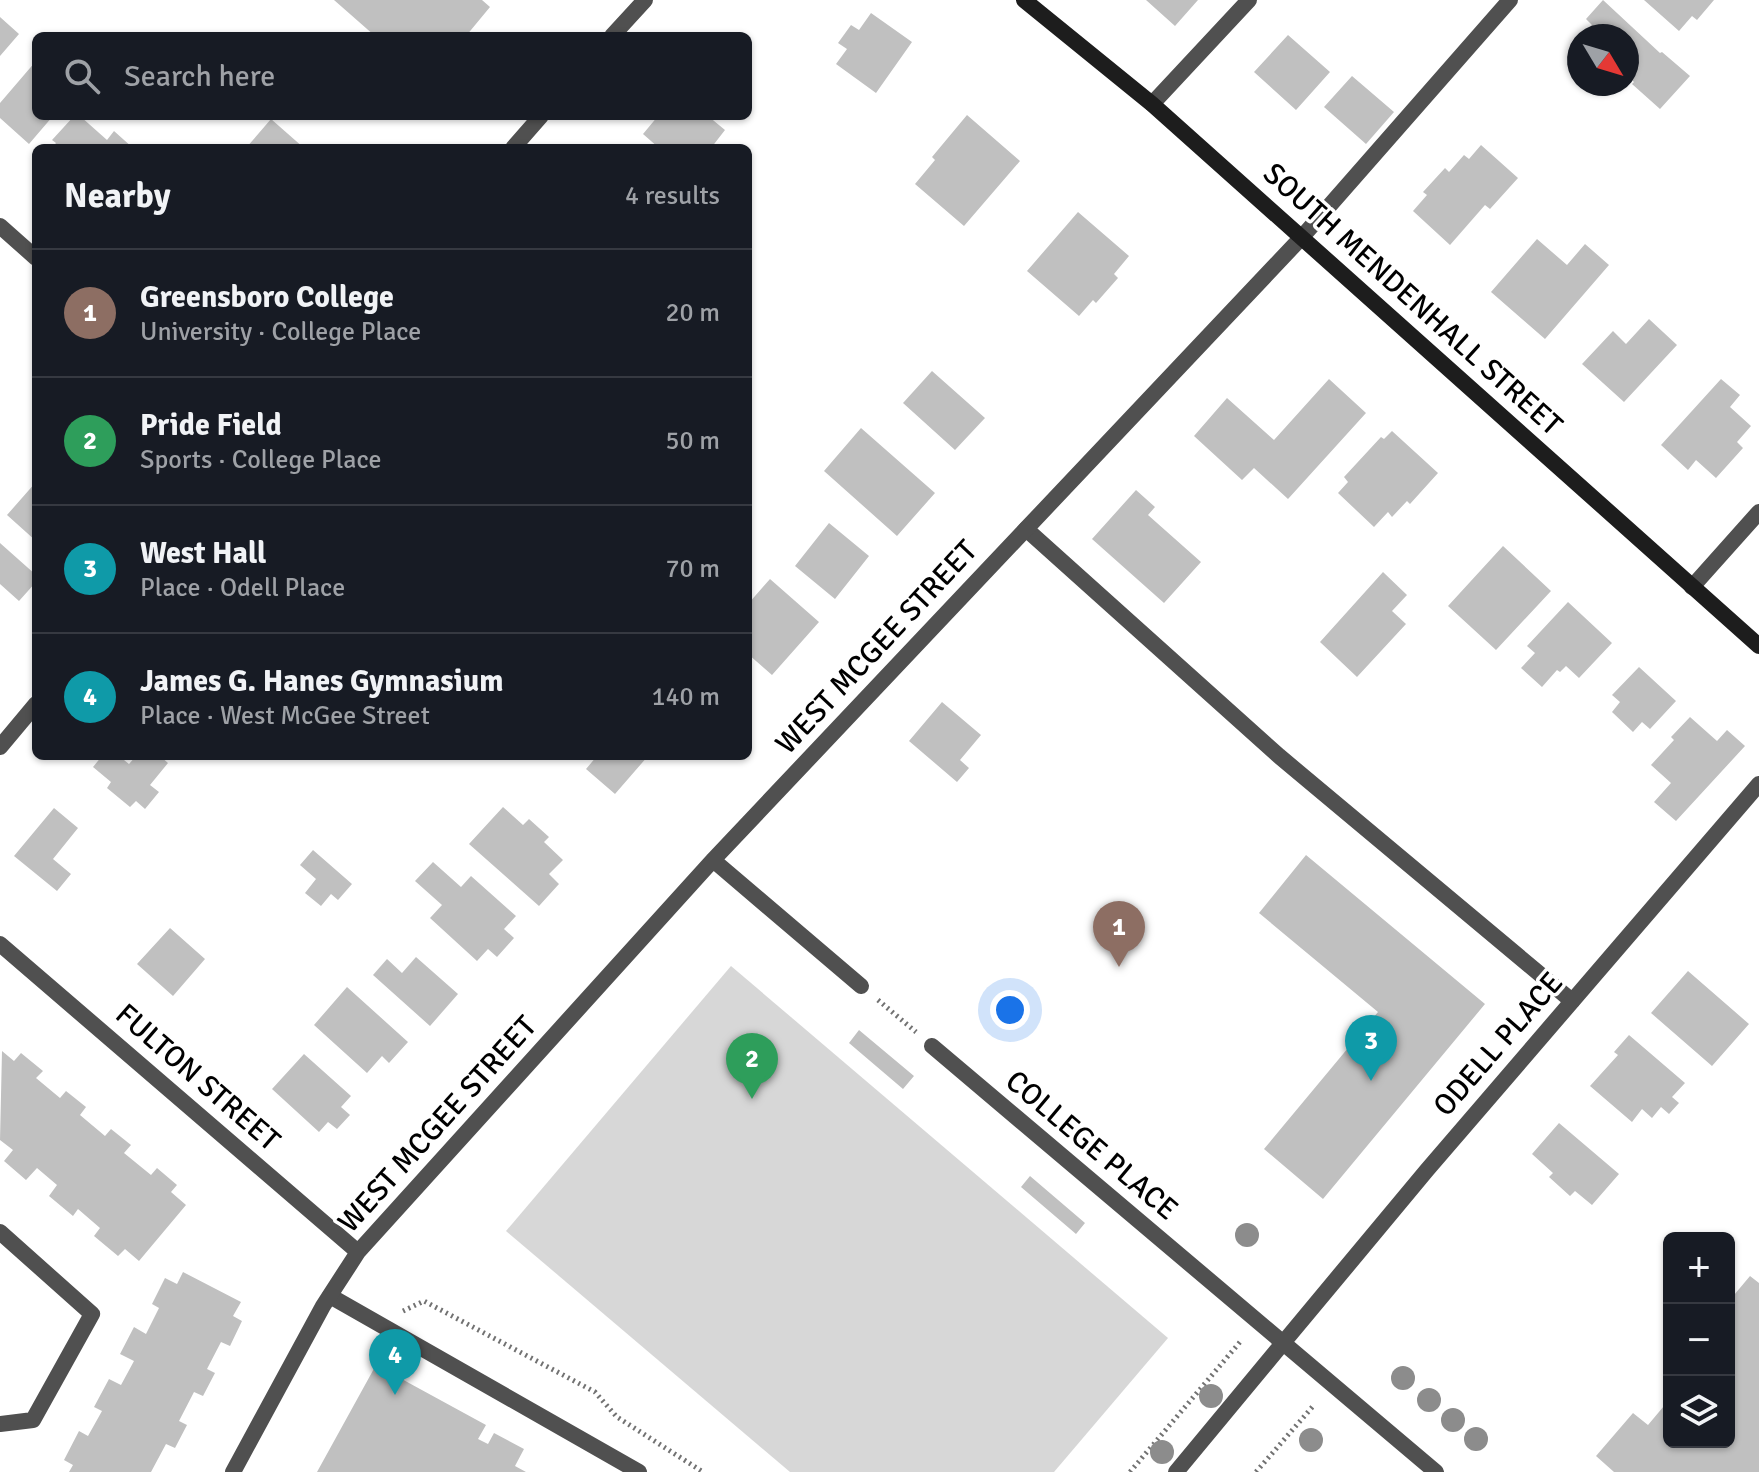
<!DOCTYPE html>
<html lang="en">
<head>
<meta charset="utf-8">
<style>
	body { margin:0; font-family:Signika,sans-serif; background:#242831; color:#f1f3f6 }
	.controls { position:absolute; right:24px; bottom:24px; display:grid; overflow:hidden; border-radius:12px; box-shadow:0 2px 6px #0004 }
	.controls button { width:72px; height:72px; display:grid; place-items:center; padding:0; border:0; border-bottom:2px solid #363941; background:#171b24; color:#f1f3f6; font:40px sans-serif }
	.compass { position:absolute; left:1567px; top:24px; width:72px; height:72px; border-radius:50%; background:#171b24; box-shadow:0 2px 6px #0004; rotate:128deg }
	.you { position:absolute; left:1010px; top:1010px; width:28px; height:28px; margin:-20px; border:6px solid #fff; border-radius:50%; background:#1a73e8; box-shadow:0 0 0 12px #1a73e833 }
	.badge { display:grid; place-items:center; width:52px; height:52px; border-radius:50%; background:#1a73e8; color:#fff; font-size:26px; font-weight:700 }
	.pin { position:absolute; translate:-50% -66px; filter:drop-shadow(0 2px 4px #0008) }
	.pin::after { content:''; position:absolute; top:42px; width:28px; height:24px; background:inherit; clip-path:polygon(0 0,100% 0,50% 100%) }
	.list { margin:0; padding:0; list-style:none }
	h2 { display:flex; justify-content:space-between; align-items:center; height:104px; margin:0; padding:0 32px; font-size:34px }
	h2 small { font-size:26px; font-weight:400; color:#9ea1a6 }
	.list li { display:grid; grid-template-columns:52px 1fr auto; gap:24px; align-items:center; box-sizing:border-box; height:128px; padding:0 32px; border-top:2px solid #363941 }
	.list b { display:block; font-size:30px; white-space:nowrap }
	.list p { margin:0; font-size:26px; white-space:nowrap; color:#9ea1a6 }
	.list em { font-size:26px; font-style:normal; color:#9ea1a6 }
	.icon { flex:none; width:44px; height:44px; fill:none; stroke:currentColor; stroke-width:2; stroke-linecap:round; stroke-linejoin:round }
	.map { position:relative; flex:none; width:1759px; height:1472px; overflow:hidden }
	.search { position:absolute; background:#171b24; box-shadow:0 2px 6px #0004; left:32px; top:32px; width:720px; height:88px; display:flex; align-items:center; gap:20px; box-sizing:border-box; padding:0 28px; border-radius:12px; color:#9ea1a6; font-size:30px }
	.panel { position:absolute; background:#171b24; box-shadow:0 2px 6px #0004; left:32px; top:144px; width:720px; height:616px; border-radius:12px }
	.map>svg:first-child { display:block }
	.garden { fill:#d7d7d7 }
	.building { fill:#c0c0c0 }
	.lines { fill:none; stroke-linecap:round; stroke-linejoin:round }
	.path { stroke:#727272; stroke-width:5; stroke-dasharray:2 4; stroke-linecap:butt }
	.lane { stroke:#505050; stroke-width:16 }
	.street { stroke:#505050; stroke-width:16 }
	.secondary { stroke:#1d1d1d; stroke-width:16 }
	.tree { fill:#8c8c8c }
	.labels { text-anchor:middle; stroke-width:7; stroke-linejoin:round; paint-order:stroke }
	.street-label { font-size:30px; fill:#000; stroke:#fff }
</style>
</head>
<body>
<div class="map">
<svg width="1759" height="1472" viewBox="0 0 1759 1472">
	<rect width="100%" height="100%" fill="#fff"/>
	<path class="garden" d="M731 966 1168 1338 1054 1472H790L506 1231Z"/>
	<path class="building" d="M334 0H482L490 7 466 36H375Z
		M1146 0H1198L1175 26Z
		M1603 0 1660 53 1662 52 1690 76 1660 109 1632 84 1634 82 1627 75V36H1583L1592 25 1586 19Z
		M1644 0H1714L1697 20 1692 16 1679 31Z
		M871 13 912 42 876 93 836 64 847 49 838 43 851 25 859 30Z
		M0 17 19 34 0 56Z
		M1288 35 1330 72 1296 110 1254 72Z
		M36 61V116H53L29 144 0 118V103Z
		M1352 76 1394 112 1366 144 1324 107Z
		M967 115 1020 161 964 226 915 184 935 160 932 157Z
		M74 116H80L107 140 114 131 133 148H52L56 143 52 140Z
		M658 116H708L725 130 711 148H659L643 134Z
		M271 119 304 148H246Z
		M1481 145 1518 178 1490 209 1485 205 1450 245 1413 211 1427 195 1423 192 1445 168 1449 172 1464 155 1469 159Z
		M1078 212 1129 256 1114 274 1118 278 1096 303 1093 300 1079 316 1027 271Z
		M1537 239 1567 265 1585 244 1609 265 1545 339 1491 292Z
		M1649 319 1677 345 1624 402 1582 364 1613 331 1626 344Z
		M932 371 985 418 955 450 903 403Z
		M1329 379 1366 413 1288 499 1254 468 1242 480 1194 436 1227 398 1274 440Z
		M1721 379 1740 395 1730 407 1751 426 1737 442 1743 448 1716 478 1696 460 1688 470 1661 445Z
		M861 428 935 493 897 536 824 471Z
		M1392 431 1438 473 1410 504 1407 501 1392 517 1388 512 1374 527 1338 493 1348 482 1344 477 1381 437 1384 439Z
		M36 482V541L7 515Z
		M1136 490 1155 507 1148 515 1201 562 1164 603 1092 539Z
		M829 523 869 556 835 599 795 566Z
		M0 543 36 575V582L19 601 0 584Z
		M1503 546 1551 591 1496 650 1448 606Z
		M1383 572 1407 595 1392 611 1406 624 1357 677 1320 642Z
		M770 579 819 622 772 675 748 654V604Z
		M1568 602 1612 643 1579 678 1566 666 1560 672 1557 670 1542 687 1521 668 1535 653 1527 646Z
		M1639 667 1676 701 1650 729 1642 722 1633 732 1612 712 1620 702 1612 695Z
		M942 702 981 735 960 760 969 768 957 782 909 741Z
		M1690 717 1717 741 1727 730 1745 746 1676 821 1654 802 1671 783 1651 765 1674 740 1671 737Z
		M102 756H119L129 764 136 756H160L168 763 150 785 159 792 145 809 136 801 130 807 107 788 111 782 93 767Z
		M597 756H648L615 794 586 769Z
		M503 807 523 825 529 819 549 837 544 842 563 860 549 874 559 884 539 906 469 844Z
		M54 808 78 828 53 859 71 874 57 891 14 856Z
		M313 850 352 884 338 900 331 894 321 906 305 893 316 879 300 865Z
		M1306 855 1485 1004 1323 1199 1264 1149 1378 1012 1259 913Z
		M433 862 461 887 471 876 516 916 504 929 514 938 497 957 488 949 477 961 430 918 442 905 415 881Z
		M170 928 205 959 173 996 137 964Z
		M416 957 458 994 430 1026 373 975 387 959 402 973Z
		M1688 971 1749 1024 1712 1066 1651 1013Z
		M347 987 408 1042 389 1063 382 1056 367 1073 314 1025Z
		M859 1030 914 1076 903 1089 849 1043Z
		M1629 1035 1685 1083 1672 1097 1679 1103 1669 1114 1661 1107 1652 1118 1642 1109 1632 1122 1590 1086 1618 1055 1614 1052Z
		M2 1051 14 1061 21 1053 43 1071 36 1078 60 1098 66 1091 86 1107 80 1115 105 1136 111 1129 131 1145 124 1153 151 1175 157 1168 177 1185 171 1192 186 1205 139 1261 125 1249 118 1256 94 1236 100 1228 78 1209 73 1216 49 1196 57 1185 37 1168 26 1180 4 1161 13 1150 0 1140Z
		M304 1054 351 1096 341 1107 350 1115 337 1129 328 1122 319 1132 272 1089Z
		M1559 1123 1619 1174 1592 1205 1575 1191 1570 1196 1549 1177 1553 1173 1532 1154Z
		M1030 1176 1085 1223 1076 1234 1021 1187Z
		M183 1272 241 1302 233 1316 242 1321 230 1346 221 1342 207 1369 215 1373 203 1396 194 1392 179 1421 187 1425 175 1448 166 1444 151 1472H69L73 1465 64 1460 79 1431 88 1436 102 1411 94 1407 109 1379 121 1385 134 1361 120 1354 134 1327 146 1334 159 1308 152 1304 165 1278 177 1284Z
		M1750 1276 1759 1283V1472H1614L1596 1456 1633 1413 1648 1425 1669 1400V1442H1729V1301Z
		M376 1365 486 1425 478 1439 488 1444 494 1433 524 1449 515 1466 526 1472H317Z"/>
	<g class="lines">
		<path class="path" d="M878 1000 916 1032
			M403 1311 424 1301 595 1392 617 1417 703 1472
			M1130 1472 1240 1342
			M1256 1472 1314 1405"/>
		<path class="lane" d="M1026 529 1279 756 1572 1001
			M0 1232 92 1314 33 1420 0 1424
			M330 1296 639 1472
			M1176 1472 1283 1343"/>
		<path class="street" d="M612 36 645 0
			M1152 104 1249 0
			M513 148 541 116
			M0 226 36 258
			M1692 587 1759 512
			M0 747 36 704
			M713 860 861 986
			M0 944 358 1252
			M932 1046 1436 1472
			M1283 1343 1427 1170 1759 784
			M233 1472 323 1306 358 1252 713 860 1302 237 1510 0"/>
		<path class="secondary" d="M1024 0 1152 104 1759 646"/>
	</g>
	<g class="tree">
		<circle cx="1247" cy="1235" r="12"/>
		<circle cx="1403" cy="1378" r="12"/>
		<circle cx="1211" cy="1396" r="12"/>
		<circle cx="1429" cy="1400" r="12"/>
		<circle cx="1453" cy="1420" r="12"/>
		<circle cx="1476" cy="1439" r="12"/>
		<circle cx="1311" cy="1440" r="12"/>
		<circle cx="1162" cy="1452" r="12"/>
	</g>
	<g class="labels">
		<g class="street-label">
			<text transform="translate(1413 299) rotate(42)" y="10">SOUTH MENDENHALL STREET</text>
			<text transform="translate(876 647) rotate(-47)" y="10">WEST MCGEE STREET</text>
			<text transform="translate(1498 1044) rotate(-49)" y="10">ODELL PLACE</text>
			<text transform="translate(198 1077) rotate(41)" y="10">FULTON STREET</text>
			<text transform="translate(437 1124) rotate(-48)" y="10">WEST MCGEE STREET</text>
			<text transform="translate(1092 1145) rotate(40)" y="10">COLLEGE PLACE</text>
		</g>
	</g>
</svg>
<div class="controls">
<button>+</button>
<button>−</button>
<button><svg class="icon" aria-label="layers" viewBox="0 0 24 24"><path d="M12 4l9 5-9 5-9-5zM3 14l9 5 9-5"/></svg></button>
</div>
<svg class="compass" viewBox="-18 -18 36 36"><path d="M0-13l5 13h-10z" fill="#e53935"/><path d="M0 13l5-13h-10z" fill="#9ea1a6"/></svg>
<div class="you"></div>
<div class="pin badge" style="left:1119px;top:967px;background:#8d6e63">1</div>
<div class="pin badge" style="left:752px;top:1099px;background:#2e9e5b">2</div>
<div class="pin badge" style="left:1371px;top:1081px;background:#0f9aa8">3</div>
<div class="pin badge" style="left:395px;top:1395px;background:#0f9aa8">4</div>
<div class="search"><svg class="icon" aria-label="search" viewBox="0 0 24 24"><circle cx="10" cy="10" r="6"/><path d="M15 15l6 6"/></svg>Search here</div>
<section class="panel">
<h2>Nearby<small>4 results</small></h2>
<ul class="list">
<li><span class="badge" style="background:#8d6e63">1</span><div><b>Greensboro College</b><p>University · College Place</p></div><em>20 m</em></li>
<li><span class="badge" style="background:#2e9e5b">2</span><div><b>Pride Field</b><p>Sports · College Place</p></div><em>50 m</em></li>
<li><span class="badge" style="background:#0f9aa8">3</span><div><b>West Hall</b><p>Place · Odell Place</p></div><em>70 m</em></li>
<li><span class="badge" style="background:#0f9aa8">4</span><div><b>James G. Hanes Gymnasium</b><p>Place · West McGee Street</p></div><em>140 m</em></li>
</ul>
</section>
</div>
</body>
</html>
